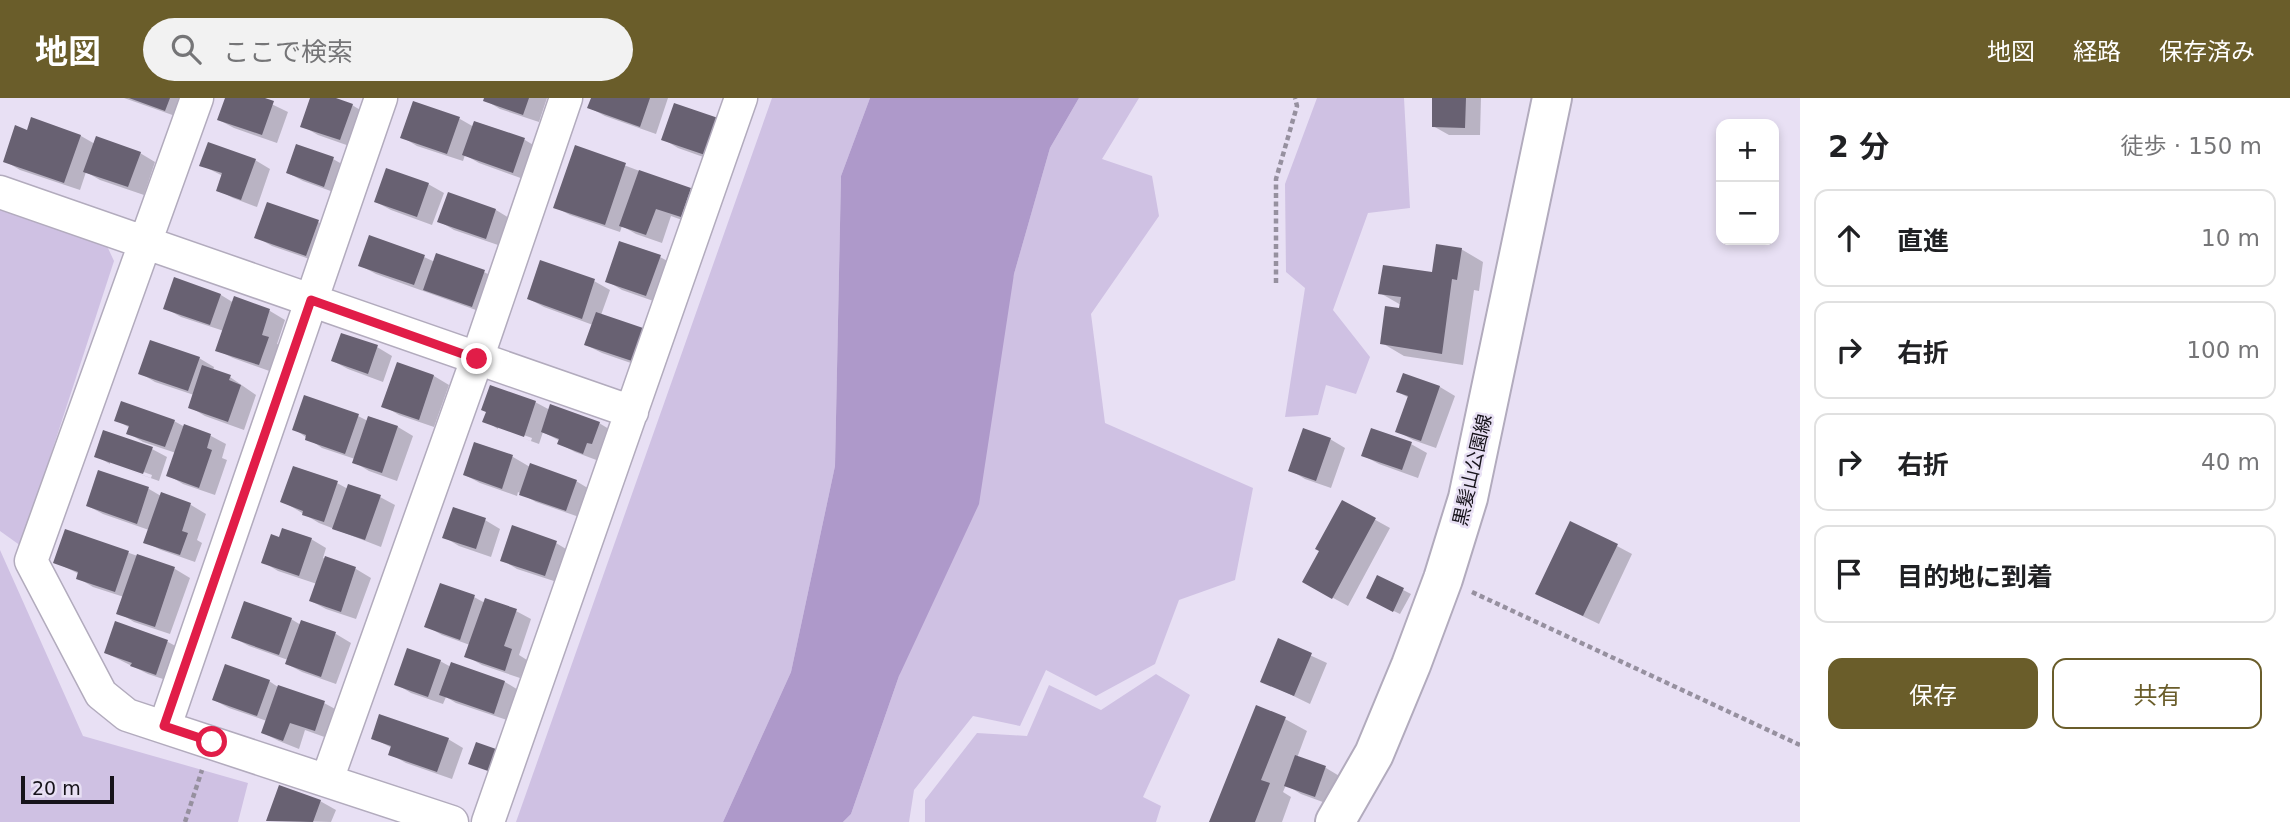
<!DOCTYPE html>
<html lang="ja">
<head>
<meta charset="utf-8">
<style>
	body { margin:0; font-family:"DejaVu Sans","Noto Sans JP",sans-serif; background:#f2f2f2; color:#202124 }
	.controls { position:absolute; right:21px; top:21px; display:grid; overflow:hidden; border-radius:14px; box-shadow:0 4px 10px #0003 }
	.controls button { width:63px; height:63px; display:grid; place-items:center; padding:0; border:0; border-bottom:2px solid #e0e0e0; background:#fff; color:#202124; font:35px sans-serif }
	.scale { position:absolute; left:21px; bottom:18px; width:93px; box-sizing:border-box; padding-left:7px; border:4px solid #16131a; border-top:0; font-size:19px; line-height:24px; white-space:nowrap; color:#16131a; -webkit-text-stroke:5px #e8e0f4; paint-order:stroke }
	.stop { position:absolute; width:21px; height:21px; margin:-16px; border:5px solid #e11d48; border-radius:50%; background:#fff }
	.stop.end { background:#e11d48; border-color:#fff; box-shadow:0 2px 7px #0008 }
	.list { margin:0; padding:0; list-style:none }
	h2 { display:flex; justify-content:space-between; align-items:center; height:91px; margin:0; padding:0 28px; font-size:30px }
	h2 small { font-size:23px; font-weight:400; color:#757577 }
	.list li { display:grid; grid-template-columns:46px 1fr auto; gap:21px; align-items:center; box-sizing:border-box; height:98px; margin:0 14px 14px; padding:0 14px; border:2px solid #e0e0e0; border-radius:14px }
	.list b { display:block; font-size:26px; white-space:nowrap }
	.list em { font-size:23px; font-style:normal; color:#757577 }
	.actions { display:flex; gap:14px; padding:21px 28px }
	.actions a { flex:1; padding:16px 0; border:2px solid #6a5d2a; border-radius:14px; text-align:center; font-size:24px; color:#6a5d2a }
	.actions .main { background:#6a5d2a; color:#fff }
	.icon { flex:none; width:38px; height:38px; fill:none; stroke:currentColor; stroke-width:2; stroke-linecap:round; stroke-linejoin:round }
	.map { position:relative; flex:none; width:1800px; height:724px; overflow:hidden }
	header { display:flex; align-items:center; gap:42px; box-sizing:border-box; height:98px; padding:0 35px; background:#6a5d2a; color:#fff }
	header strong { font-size:33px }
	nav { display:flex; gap:38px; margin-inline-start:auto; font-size:24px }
	.search { width:490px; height:63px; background:#f2f2f2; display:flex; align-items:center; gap:18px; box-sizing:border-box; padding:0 24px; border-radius:38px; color:#757577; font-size:26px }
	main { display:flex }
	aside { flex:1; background:#fff }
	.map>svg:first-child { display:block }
	.green { fill:#cfc1e3 }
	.water { fill:#ae99ca }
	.shadow { fill:#0003 }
	.building { fill:#686172 }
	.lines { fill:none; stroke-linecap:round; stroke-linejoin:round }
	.street-casing { stroke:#b2abbd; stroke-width:35 }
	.secondary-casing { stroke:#b2abbd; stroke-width:42 }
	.path { stroke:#96909f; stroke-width:4.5; stroke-dasharray:5 3.5; stroke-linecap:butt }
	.street { stroke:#fff; stroke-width:32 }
	.secondary { stroke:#fff; stroke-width:38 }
	.route { stroke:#e11d48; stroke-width:9 }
	.labels { text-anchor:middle; stroke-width:5; stroke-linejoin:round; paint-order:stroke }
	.street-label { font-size:19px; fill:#16131a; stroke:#e8e0f4 }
</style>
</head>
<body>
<header>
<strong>地図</strong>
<div class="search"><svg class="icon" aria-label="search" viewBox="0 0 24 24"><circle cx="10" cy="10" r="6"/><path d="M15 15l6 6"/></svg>ここで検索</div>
<nav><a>地図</a><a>経路</a><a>保存済み</a></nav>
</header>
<main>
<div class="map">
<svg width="1800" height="724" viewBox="0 0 1800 724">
	<rect width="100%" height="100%" fill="#e8e0f4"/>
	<path class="green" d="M772 0H870L841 78 835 368 791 574 723 724H516Z
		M1079 0H1139L1102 61 1152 78 1159 118 1091 216 1105 325 1253 390 1235 482 1179 502 1155 566 1096 598 1046 572 1020 628 973 618 914 692 909 724H843L851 716 899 578 1050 50Z
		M1317 0H1404L1410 110 1368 115 1333 212 1370 259 1356 296 1326 287 1318 317 1285 319 1305 190 1286 174 1285 86Z
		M0 110 107 148 114 163 21 448 0 433Z
		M0 452 83 638 248 685 238 724H0Z
		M1156 576 1190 597 1143 699 1161 708 1156 724H925V702L977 635 1027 638 1049 587 1101 612Z"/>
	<path class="water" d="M870 0H1079L1050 50 1014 176 979 406 899 578 851 716 843 724H723L791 574 835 368 841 78Z"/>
	<path class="shadow" d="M124 0H188L181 20Z
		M227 0H259L288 14 277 45 234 30 219 22Z
		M312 0H330L352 7 367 16 355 50 318 37 302 28Z
		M486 0H547L539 24 500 11 485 2Z
		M593 0H668L656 36 605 18 590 10Z
		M1434 0H1481L1480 37H1449L1433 28Z
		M414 5 460 21 474 29 475 25 525 42 540 51 529 83 479 65 465 57 463 63 417 48 402 39Z
		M675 8 723 66 678 50 663 41Z
		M33 21 81 38 95 46 140 55 155 64 144 97 100 82 86 74 80 92 20 72 5 63 28 34Z
		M297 48 333 61 349 70 339 96 303 83 288 75Z
		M576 49 690 92 705 100 696 127 671 118 662 145 636 136 622 128 620 134 570 117 555 109Z
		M255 62 270 71 257 109 233 100 218 92 223 78 201 67Z
		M428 86 444 95 432 127 391 112 376 104Z
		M496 112 511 121 501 148 454 132 439 123Z
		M318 124 333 132 321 165 272 148 256 139Z
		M370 140 424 159 435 164 484 174 499 182 487 216 376 176 361 168Z
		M1461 151 1483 164 1479 193 1474 192 1463 267 1404 258 1382 245 1401 207 1380 195 1433 176Z
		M660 159 675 167 662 206 622 192 607 183Z
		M541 164 594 183 610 192 601 217 651 272 602 255 586 247 593 227 544 209 529 201Z
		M175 181 221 197 234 205 235 201 270 213 285 222 277 246 283 249 275 275 233 260 217 252 224 233 181 219 165 210Z
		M377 249 392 258 383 284 348 271 333 263Z
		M199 260 214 269 213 273 230 279 256 297 244 332 205 318 190 309 194 297 155 284 140 275Z
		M399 266 434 278 449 287 434 329 399 317 384 308Z
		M1404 277 1440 289 1455 298 1436 350 1413 342 1397 333 1409 300 1398 294Z
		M535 304 550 312 599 325 614 334 599 363 575 354 560 346V343L543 334 539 346 500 332 531 343 532 340 498 328V331L485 323Z
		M358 318 368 323 369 320 398 329 413 338 397 383 369 373 354 364 355 361 322 350 294 331Z
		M116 322 174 323 185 329 211 338 226 346 222 360 227 362 215 397 183 386 168 377 176 355 143 344 128 335 130 330Z
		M1372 333 1411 346 1427 355 1418 380 1379 366 1364 358Z
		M1330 341 1345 350 1331 390 1305 381 1290 372Z
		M475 347 513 359 530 369 576 383 591 392 582 420 536 404 518 394 517 398 480 385 465 377Z
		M152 351 167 359 159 383 111 366 151 380 152 377 110 362V366L96 358Z
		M99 374 149 391 161 398 191 407 206 416 197 442 202 445 195 464 161 452 145 444 149 432 103 416 88 408Z
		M337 385 348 391 380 399 395 407 381 449 319 425 282 403Z
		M1343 404 1390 430 1348 508 1304 484 1321 452Z
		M485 422 500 431 491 459 459 448 444 439Z
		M66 433 175 471 190 480 170 536 134 524 119 515 124 499 93 489 78 480 79 476 55 464Z
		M311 441 326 450 323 460 356 471 371 480 356 521 326 511 311 503 317 486 278 473 263 464Z
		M556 445 571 454 560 485 517 471 502 462Z
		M1617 448 1632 456 1599 526 1553 504Z
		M1378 479 1411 496 1400 516 1375 504Z
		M474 499 485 505 516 513 531 521 519 557 527 562 520 580 482 567 466 558 470 547 442 537 426 528Z
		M291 521 301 527 302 524 336 536 351 545 336 586 302 574 287 566 288 562 249 548 234 540Z
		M116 526 168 544 183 552 172 584 148 576 106 555Z
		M1279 543 1327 565 1310 606 1262 583Z
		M440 563 451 569 452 566 505 584 520 593 510 623 456 605 446 599 443 606 411 595 396 586Z
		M269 583 278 589 324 605 339 613 330 641 305 632 299 651 279 643 263 635 267 623 229 610 214 602Z
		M1285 621 1307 633 1297 660 1326 670 1341 679 1331 707 1301 696 1286 687 1283 694 1291 699 1282 724H1211Z
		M373 640 448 641 463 650 452 681 406 665 390 656 392 650Z
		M320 703 336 712 331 724 268 722Z"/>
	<path class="building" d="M129 0H170L165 13Z
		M225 0H265L274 3 262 37 217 22Z
		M310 0H336L353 6 340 42 300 29Z
		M484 0H529L523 17 483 3Z
		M591 0H650L640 29 587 10Z
		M1432 0H1466L1465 30 1432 29Z
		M413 3 460 19 447 56 400 40Z
		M674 5 721 21 708 58 661 42Z
		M31 19 81 37 64 85 3 64 15 27 27 32Z
		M474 23 525 40 513 75 462 57Z
		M96 38 141 54 128 89 83 74Z
		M208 44 256 61 241 102 216 93 222 75 199 68Z
		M296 46 334 59 324 89 286 75Z
		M575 47 626 65 605 127 553 110Z
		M386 70 429 85 417 119 374 104Z
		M639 72 691 90 681 119 656 111 646 137 619 128Z
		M448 94 496 111 486 141 437 124Z
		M267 104 319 122 306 158 254 140Z
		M369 137 425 157 414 187 358 168Z
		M619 143 661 157 646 198 605 184Z
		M1436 146 1462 150 1457 182 1452 181 1442 256 1380 246 1385 208 1399 210 1401 199 1378 196 1383 167 1432 174Z
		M436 155 485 172 472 209 423 192Z
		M540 162 595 181 582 221 527 201Z
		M174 179 221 196 210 227 163 211Z
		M234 198 270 211 262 237 269 239 259 267 215 253Z
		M596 214 646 231 635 264 584 247Z
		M341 235 378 247 368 276 331 263Z
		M150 242 200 259 188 293 138 276Z
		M397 264 434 277 419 322 381 309Z
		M202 267 231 277 229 282 241 287 228 324 188 310Z
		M1403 275 1440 288 1421 343 1395 334 1408 298 1396 294Z
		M490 287 536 303 524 339 482 324 486 314 481 312Z
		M304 297 359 316 345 356 305 342 306 337 292 332Z
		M121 303 175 322 165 349 126 336 129 328 114 323Z
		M550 306 600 324 592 346 587 345 583 356 557 346 559 341 541 334Z
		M368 318 398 328 382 375 352 365Z
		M184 326 211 336 207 350 212 352 199 390 166 378Z
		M1303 330 1331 340 1316 383 1288 373Z
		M1371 330 1412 344 1402 372 1361 358Z
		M103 332 153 349 143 376 94 359Z
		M474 344 513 357 502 391 463 377Z
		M530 365 577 382 566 413 519 397Z
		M293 368 338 383 324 424 302 417 303 413 280 404Z
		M98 372 149 389 137 426 86 408Z
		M348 386 381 397 365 442 332 431Z
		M161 394 191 405 182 433 188 435 180 457 143 445Z
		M1342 402 1376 420 1332 501 1302 484 1319 453 1315 451Z
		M453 409 486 420 476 451 442 440Z
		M1570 423 1618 446 1583 518 1535 496Z
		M512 427 557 443 545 478 500 463Z
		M282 430 312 440 299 478 261 465 271 436 279 439Z
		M65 431 129 453 115 494 76 481 78 474 53 465Z
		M137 456 175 469 155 529 116 516Z
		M325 458 356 469 341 514 309 503Z
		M1377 477 1404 490 1393 514 1366 500Z
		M440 485 475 497 460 542 424 529Z
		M485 500 517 511 504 548 512 551 505 573 464 559Z
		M244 503 292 520 279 557 231 540Z
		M301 522 336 534 321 579 285 566Z
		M115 523 168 542 156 577 130 568 132 565 104 555Z
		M1278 540 1312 555 1294 598 1260 584Z
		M407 550 441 562 428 599 394 587Z
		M451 564 505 583 494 616 439 597Z
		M225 566 270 582 257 618 212 602Z
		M278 587 325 603 315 633 290 625 283 643 261 635Z
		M1256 607 1286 619 1261 682 1270 685 1255 724H1209Z
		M379 616 449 640 437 674 388 657 391 648 371 641Z
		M476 644 496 651 488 673 468 666Z
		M1295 657 1326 668 1315 699 1284 688Z
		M279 687 321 702 313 724 266 723Z"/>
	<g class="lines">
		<defs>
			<path id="street" d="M197 0 31 463 101 596 127 617 452 724
				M0 94 632 314
				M165 628 381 0
				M327 682 477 261 566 0
				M488 724 741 0"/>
			<path id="secondary" d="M1335 724 1374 656 1411 567 1443 481 1468 400 1552 0"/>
		</defs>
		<use href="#street" class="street-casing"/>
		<use href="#secondary" class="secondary-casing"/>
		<path class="path" d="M1276 185V81L1297 8 1295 0
			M1472 494 1800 647
			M185 724 202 672"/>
		<use href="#street" class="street"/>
		<use href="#secondary" class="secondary"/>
	</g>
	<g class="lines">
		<path class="route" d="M212 644 164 628 311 202 477 261"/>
	</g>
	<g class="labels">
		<g class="street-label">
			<text transform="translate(1472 372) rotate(-77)" y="7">黒髪山公園線</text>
		</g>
	</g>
</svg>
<div class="controls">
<button>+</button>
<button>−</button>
</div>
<div class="scale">20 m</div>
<div class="stop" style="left:212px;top:644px"></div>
<div class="stop end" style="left:477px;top:261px"></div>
</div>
<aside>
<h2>2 分<small>徒歩 · 150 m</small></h2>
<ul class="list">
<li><svg class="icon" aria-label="ahead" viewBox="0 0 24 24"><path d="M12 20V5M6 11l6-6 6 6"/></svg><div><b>直進</b></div><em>10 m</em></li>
<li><svg class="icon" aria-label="right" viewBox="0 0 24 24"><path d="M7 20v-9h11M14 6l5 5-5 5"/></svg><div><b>右折</b></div><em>100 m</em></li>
<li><svg class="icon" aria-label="right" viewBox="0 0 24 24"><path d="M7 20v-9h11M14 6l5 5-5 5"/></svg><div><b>右折</b></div><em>40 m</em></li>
<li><svg class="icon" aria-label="arrive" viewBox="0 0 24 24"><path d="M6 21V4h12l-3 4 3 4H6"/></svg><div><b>目的地に到着</b></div></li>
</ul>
<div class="actions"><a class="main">保存</a><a>共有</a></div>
</aside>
</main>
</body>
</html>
